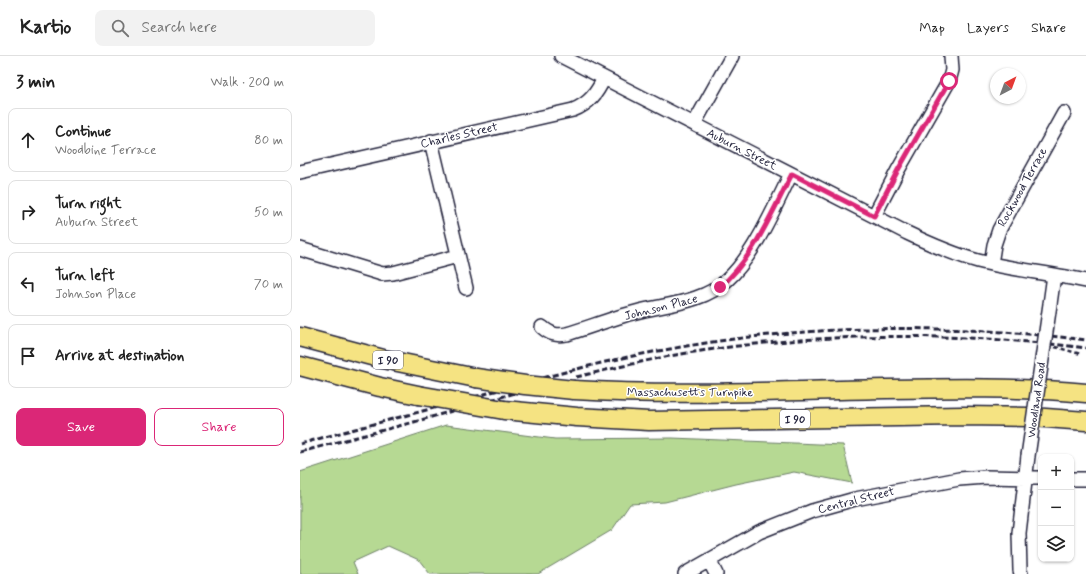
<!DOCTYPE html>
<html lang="en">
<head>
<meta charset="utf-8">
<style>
	body { margin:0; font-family:Mynerve,sans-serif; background:#f2f2f2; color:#222 }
	.controls { position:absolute; right:12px; bottom:12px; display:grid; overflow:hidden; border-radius:8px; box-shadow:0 1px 3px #0004 }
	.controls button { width:36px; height:36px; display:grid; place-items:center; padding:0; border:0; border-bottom:1px solid #e0e0e0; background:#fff; color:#222; font:20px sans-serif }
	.compass { position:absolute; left:690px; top:12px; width:36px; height:36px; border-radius:50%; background:#fff; box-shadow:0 1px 3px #0004; rotate:41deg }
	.stop { position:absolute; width:12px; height:12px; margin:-9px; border:3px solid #db2777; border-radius:50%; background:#fff }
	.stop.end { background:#db2777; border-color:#fff; box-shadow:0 1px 4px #0008 }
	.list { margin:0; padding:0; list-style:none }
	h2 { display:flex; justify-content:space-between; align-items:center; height:52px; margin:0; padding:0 16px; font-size:17px }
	h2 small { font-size:13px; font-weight:400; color:#767676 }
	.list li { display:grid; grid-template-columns:26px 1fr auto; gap:12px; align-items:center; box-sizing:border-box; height:64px; margin:0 8px 8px; padding:0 8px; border:1px solid #e0e0e0; border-radius:8px }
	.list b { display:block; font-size:15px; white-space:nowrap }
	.list p { margin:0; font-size:13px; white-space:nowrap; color:#767676 }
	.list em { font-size:13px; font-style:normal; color:#767676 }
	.actions { display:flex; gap:8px; padding:12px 16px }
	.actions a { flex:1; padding:9px 0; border:1px solid #db2777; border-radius:8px; text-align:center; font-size:14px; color:#db2777 }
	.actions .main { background:#db2777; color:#fff }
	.icon { flex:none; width:22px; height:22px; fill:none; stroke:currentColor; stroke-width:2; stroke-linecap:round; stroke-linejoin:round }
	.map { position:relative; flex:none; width:786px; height:518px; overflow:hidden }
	header { display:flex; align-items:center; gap:24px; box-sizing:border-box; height:56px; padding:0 20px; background:#fff; border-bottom:1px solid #e0e0e0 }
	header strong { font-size:19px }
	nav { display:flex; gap:22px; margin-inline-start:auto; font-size:14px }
	.search { width:280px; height:36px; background:#f2f2f2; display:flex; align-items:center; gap:10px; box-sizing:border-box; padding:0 14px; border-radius:8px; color:#767676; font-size:15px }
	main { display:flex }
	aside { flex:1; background:#fff }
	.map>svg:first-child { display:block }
	.green { fill:#b6d993; stroke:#6c7e67 }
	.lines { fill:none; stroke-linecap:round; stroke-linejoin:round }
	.minor-casing { stroke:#22223b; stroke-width:16 }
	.highway-casing { stroke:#22223b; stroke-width:21 }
	.path { stroke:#22223b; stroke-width:2.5; stroke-dasharray:4 3; stroke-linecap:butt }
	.minor { stroke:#fff; stroke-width:13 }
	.highway { stroke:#f5e382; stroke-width:18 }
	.rail { stroke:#22223b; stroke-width:3; stroke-dasharray:6 3; stroke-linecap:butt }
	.minor-bridge-casing { stroke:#22223b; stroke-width:16; stroke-linecap:butt }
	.highway-bridge-casing { stroke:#22223b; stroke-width:21; stroke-linecap:butt }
	.minor-bridge { stroke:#fff; stroke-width:13 }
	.highway-bridge { stroke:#f5e382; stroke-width:18 }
	.route { stroke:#db2777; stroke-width:5 }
	.labels { text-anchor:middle; stroke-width:3; stroke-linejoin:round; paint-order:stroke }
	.shield { fill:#fff; stroke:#646476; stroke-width:1 }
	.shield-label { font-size:11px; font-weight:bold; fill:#22223b }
	.street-label { font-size:12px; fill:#22223b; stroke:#fff }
</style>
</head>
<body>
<header>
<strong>Kartio</strong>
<div class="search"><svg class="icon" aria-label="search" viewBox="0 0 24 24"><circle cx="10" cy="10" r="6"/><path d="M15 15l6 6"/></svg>Search here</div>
<nav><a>Map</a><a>Layers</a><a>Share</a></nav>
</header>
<main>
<aside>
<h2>3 min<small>Walk · 200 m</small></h2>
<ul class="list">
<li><svg class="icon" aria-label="ahead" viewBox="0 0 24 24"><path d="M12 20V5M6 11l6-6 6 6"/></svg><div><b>Continue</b><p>Woodbine Terrace</p></div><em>80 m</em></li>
<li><svg class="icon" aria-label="right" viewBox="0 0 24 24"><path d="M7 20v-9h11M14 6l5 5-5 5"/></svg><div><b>Turn right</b><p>Auburn Street</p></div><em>50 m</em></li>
<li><svg class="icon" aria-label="left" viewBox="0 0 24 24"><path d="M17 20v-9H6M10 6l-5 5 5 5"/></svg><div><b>Turn left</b><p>Johnson Place</p></div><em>70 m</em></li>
<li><svg class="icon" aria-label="arrive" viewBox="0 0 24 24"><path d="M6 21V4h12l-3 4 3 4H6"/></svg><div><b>Arrive at destination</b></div></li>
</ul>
<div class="actions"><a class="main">Save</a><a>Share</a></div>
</aside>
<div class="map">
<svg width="786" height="518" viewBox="0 0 786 518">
	<rect width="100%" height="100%" fill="#fff"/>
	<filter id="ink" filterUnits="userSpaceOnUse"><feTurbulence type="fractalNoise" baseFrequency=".025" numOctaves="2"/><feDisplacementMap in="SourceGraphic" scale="8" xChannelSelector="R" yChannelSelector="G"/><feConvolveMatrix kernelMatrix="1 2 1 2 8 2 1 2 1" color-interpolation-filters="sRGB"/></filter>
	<g filter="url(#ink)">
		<path class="green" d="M146 369 255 383 372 382 543 389 552 427 494 416 436 428 365 446 330 448 312 474 238 518H130L119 504 88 490 53 506 58 518H0V416Z"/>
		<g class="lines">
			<defs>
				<path id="minor" d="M261 0 607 177C630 188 653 198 678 205 713 214 750 217 786 225
					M394 68 432 0
					M131 85 166 232
					M0 116 273 54C289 48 297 37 304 22
					M574 160 598 114 649 25 652 14 651 0
					M0 193 82 218 93 217 158 200
					M691 208 694 189 699 174 764 57
					M750 248 754 219
					M242 271C250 278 256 280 267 278 290 271 313 262 336 256 367 248 403 247 427 224 454 200 475 150 491 118
					M771 423H786
					M409 504 416 518
					M385 518 459 476 512 455 555 443 659 423 686 421 741 422
					M721 518 720 514 719 477 728 400"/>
				<path id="highway" d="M0 281 83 303 176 322
					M0 310 80 331 118 339
					M274 334C378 340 482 335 586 333 653 332 720 331 786 337
					M204 354 277 361 349 365 662 360 732 361 786 365"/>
			</defs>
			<use href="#minor" class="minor-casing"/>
			<use href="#highway" class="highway-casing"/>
			<path class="path" d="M755 291 781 298"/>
			<use href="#minor" class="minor"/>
			<use href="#highway" class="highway"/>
			<path class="rail" d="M276 321C307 314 338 306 370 300 507 276 648 275 786 292
				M0 388C53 373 106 360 159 345 229 326 298 305 370 293 507 268 648 267 786 284
				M0 396 114 366 243 329"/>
			<defs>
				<path id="minor-bridge" d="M728 400 750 248"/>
				<path id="highway-bridge" d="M176 322 225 329 274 334
					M118 339 204 354"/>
			</defs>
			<use href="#minor-bridge" class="minor-bridge-casing"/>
			<use href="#highway-bridge" class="highway-bridge-casing"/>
			<use href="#minor-bridge" class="minor-bridge"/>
			<use href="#highway-bridge" class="highway-bridge"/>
		</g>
	</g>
	<g class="lines" filter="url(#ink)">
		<path class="route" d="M420 231C453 203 472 156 492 118L574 160 598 114 649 25"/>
	</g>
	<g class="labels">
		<g class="shield">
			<rect x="73" y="295" width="30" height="18" rx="3"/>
			<rect x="480" y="354" width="30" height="18" rx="3"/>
		</g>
		<g class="shield-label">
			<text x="88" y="308">I 90</text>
			<text x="495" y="367">I 90</text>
		</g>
		<g class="street-label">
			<text transform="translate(159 79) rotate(-13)" y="4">Charles Street</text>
			<text transform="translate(442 93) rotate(27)" y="4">Auburn Street</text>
			<text transform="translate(722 131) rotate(-61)" y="4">Rockwood Terrace</text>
			<text transform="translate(361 251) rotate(-14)" y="4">Johnson Place</text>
			<text x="390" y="340">Massachusetts Turnpike</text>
			<text transform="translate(736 344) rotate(-82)" y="4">Woodland Road</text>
			<text transform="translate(556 444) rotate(-14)" y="4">Central Street</text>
		</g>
	</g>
</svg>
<div class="controls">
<button>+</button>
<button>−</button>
<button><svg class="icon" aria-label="layers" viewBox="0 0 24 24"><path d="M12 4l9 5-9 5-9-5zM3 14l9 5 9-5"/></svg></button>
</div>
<svg class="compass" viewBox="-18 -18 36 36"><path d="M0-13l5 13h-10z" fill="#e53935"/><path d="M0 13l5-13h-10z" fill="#767676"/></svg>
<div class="stop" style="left:649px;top:25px"></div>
<div class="stop end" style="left:420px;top:231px"></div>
</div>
</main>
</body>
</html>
